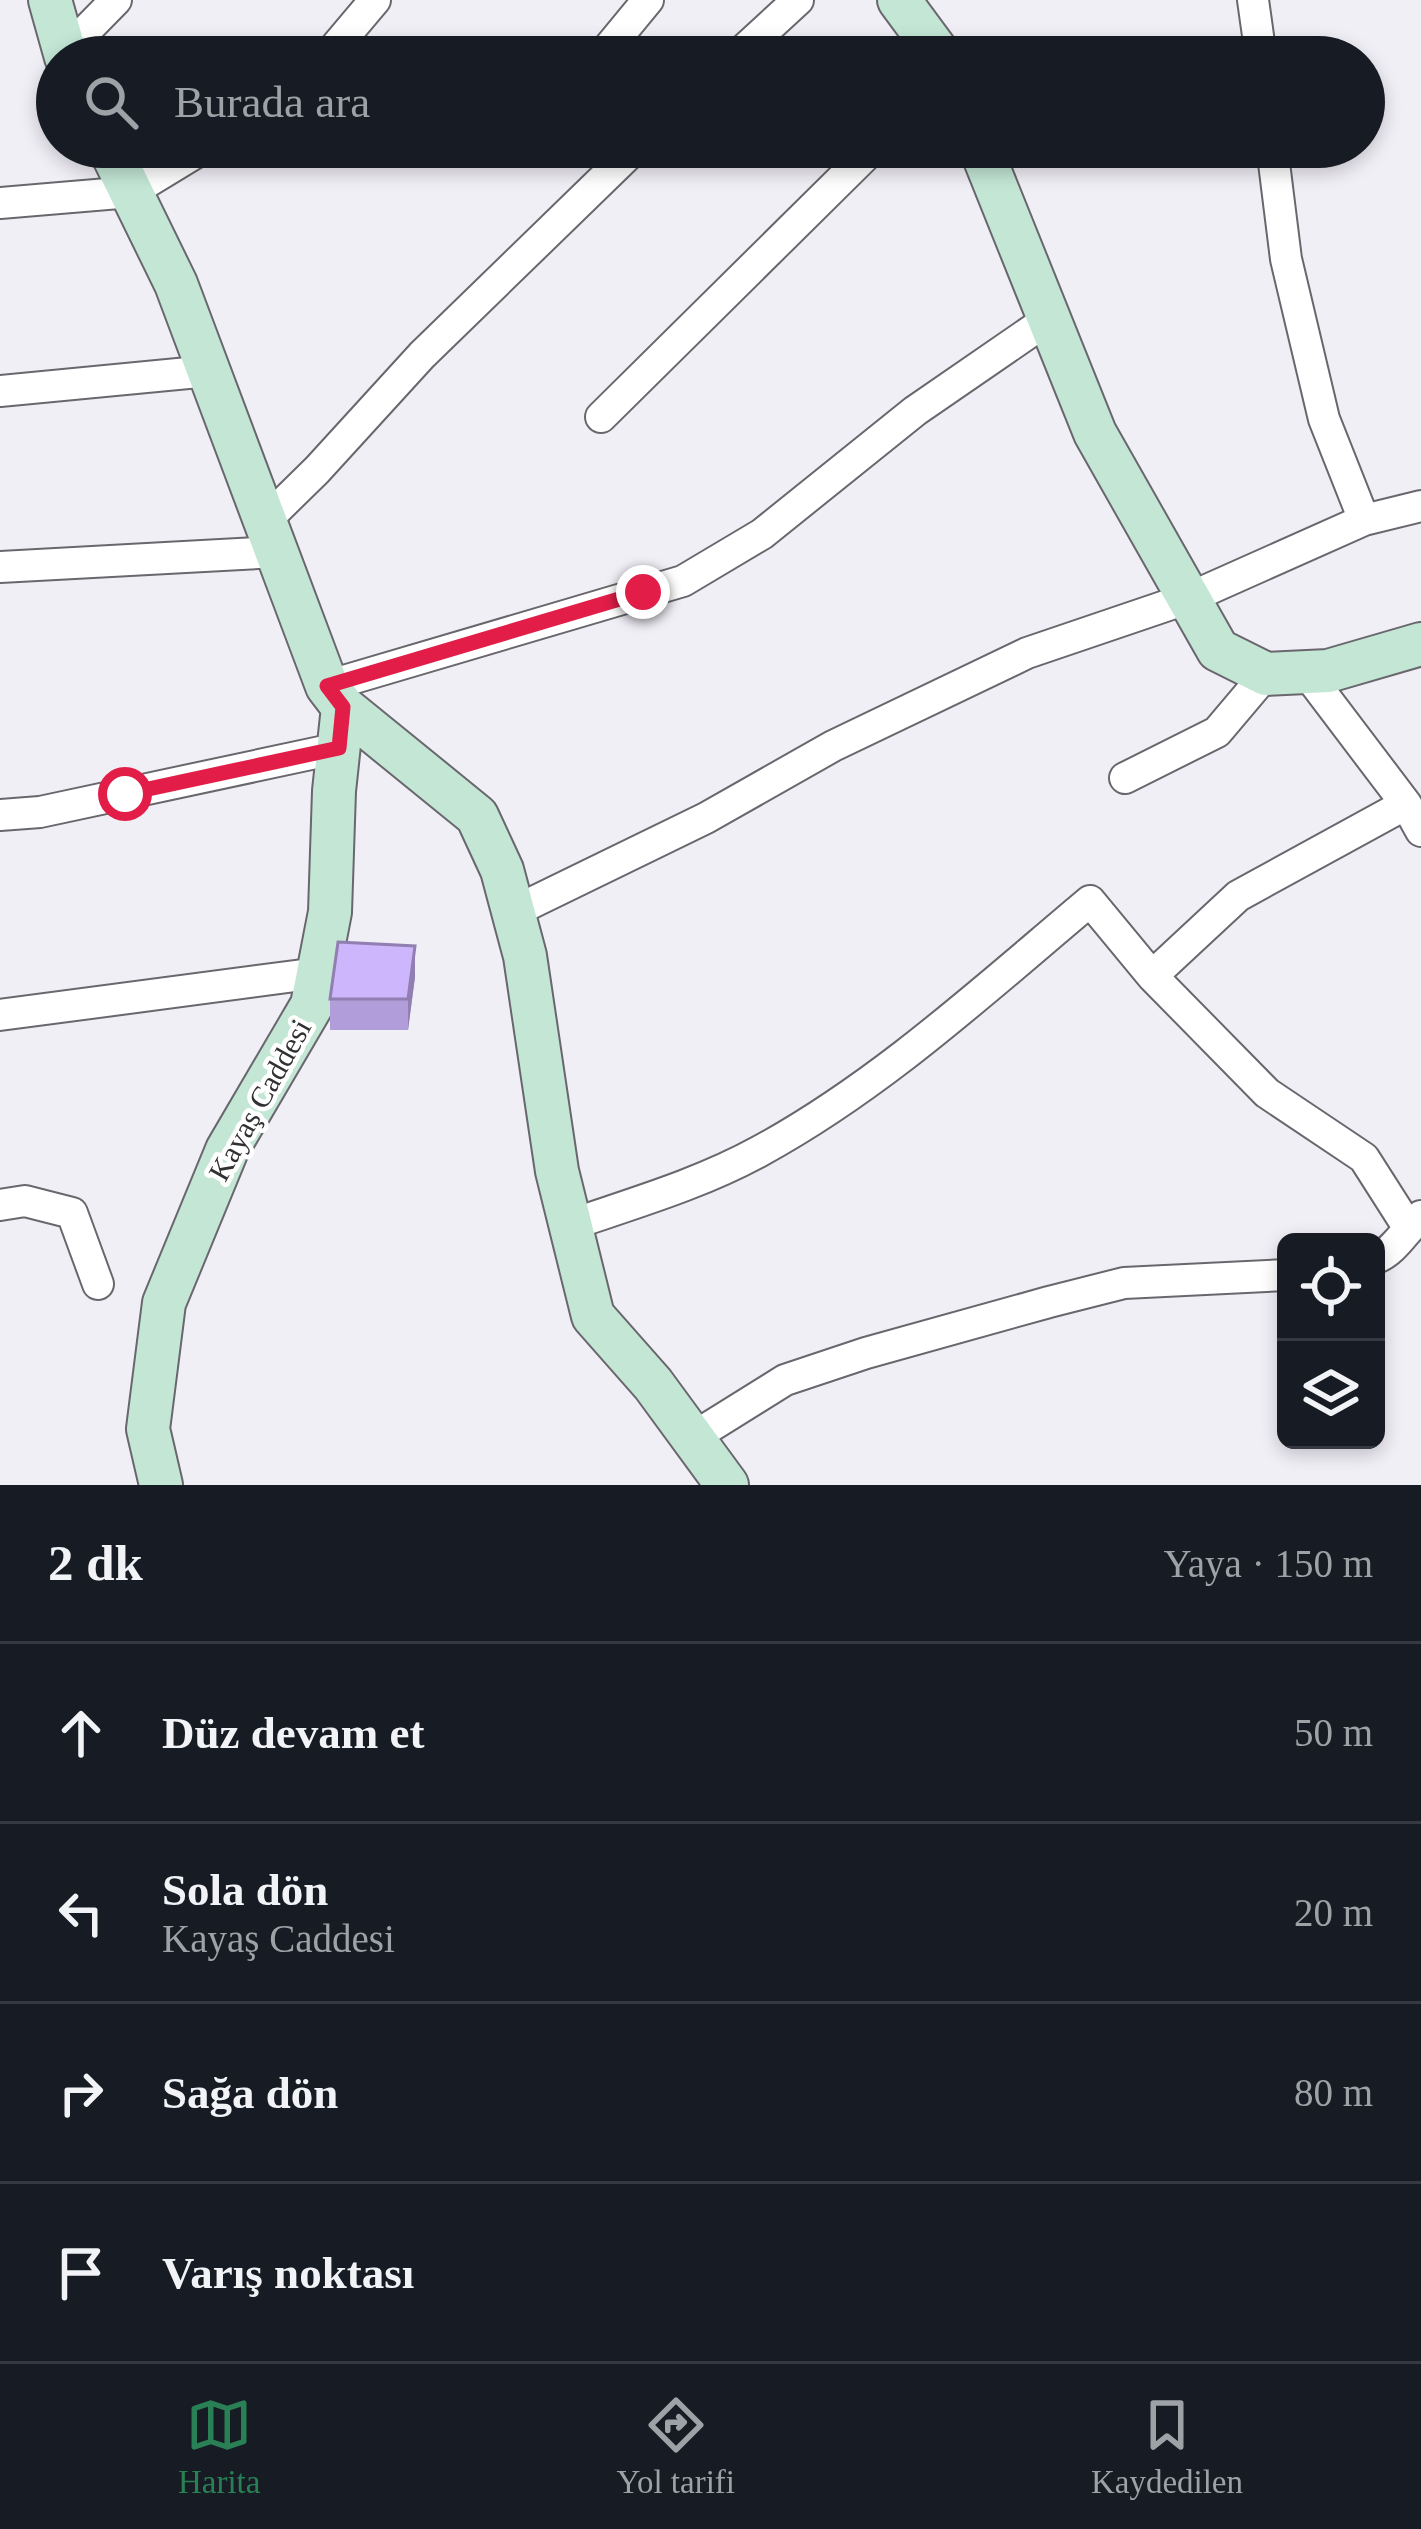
<!DOCTYPE html>
<html lang="tr">
<head>
<meta charset="utf-8">
<style>
	body { margin:0; font-family:Georgia,serif; background:#242831; color:#f1f3f6 }
	.controls { position:absolute; right:36px; bottom:36px; display:grid; overflow:hidden; border-radius:18px; box-shadow:0 6px 18px #0003 }
	.controls button { width:108px; height:108px; display:grid; place-items:center; padding:0; border:0; border-bottom:3px solid #363941; background:#171b24; color:#f1f3f6; font:60px sans-serif }
	.stop { position:absolute; width:36px; height:36px; margin:-27px; border:9px solid #e11d48; border-radius:50%; background:#fff }
	.stop.end { background:#e11d48; border-color:#fff; box-shadow:0 3px 12px #0008 }
	.list { margin:0; padding:0; list-style:none }
	h2 { display:flex; justify-content:space-between; align-items:center; height:156px; margin:0; padding:0 48px; font-size:51px }
	h2 small { font-size:39px; font-weight:400; color:#9ea1a6 }
	.list li { display:grid; grid-template-columns:78px 1fr auto; gap:36px; align-items:center; box-sizing:border-box; height:180px; padding:0 48px; border-top:3px solid #363941 }
	.list b { display:block; font-size:45px; white-space:nowrap }
	.list p { margin:0; font-size:39px; white-space:nowrap; color:#9ea1a6 }
	.list em { font-size:39px; font-style:normal; color:#9ea1a6 }
	.icon { flex:none; width:66px; height:66px; fill:none; stroke:currentColor; stroke-width:2; stroke-linecap:round; stroke-linejoin:round }
	.map { position:relative; flex:none; width:1421px; height:1485px; overflow:hidden }
	.search { position:absolute; background:#171b24; box-shadow:0 6px 18px #0003; left:36px; right:36px; top:36px; height:132px; display:flex; align-items:center; gap:30px; box-sizing:border-box; padding:0 42px; border-radius:66px; color:#9ea1a6; font-size:45px }
	.sheet { height:876px; background:#171b24 }
	nav { display:flex; justify-content:space-around; align-items:center; box-sizing:border-box; height:168px; border-top:3px solid #363941; background:#171b24; font-size:33px; color:#9ea1a6 }
	nav a { display:grid; justify-items:center; gap:6px }
	nav .on { color:#298054 }
	.map>svg:first-child { display:block }
	.lines { fill:none; stroke-linecap:round; stroke-linejoin:round }
	.street-casing { stroke:#69676d; stroke-width:34 }
	.secondary-casing { stroke:#69676d; stroke-width:46 }
	.street { stroke:#fff; stroke-width:30 }
	.secondary { stroke:#c3e6d5; stroke-width:42 }
	.wall { fill:#b19dd9 }
	.shaded-wall { fill:#907fb0 }
	.building { fill:#ceb6fc; stroke:#907fb0; stroke-width:3 }
	.route { stroke:#e11d48; stroke-width:15 }
	.labels { text-anchor:middle; stroke-width:9; stroke-linejoin:round; paint-order:stroke }
	.street-label { font-size:30px; fill:#313032; stroke:#fff }
</style>
</head>
<body>
<div class="map">
<svg width="1421" height="1485" viewBox="0 0 1421 1485">
	<rect width="100%" height="100%" fill="#f1eff6"/>
	<g class="lines">
		<defs>
			<path id="street" d="M1253 0 1261 57
				M64 53 116 0
				M327 57 375 0
				M601 57 648 0
				M736 57 798 0
				M1272 147 1286 259 1324 419 1364 520
				M0 203 131 192 205 147
				M0 391 209 371
				M601 417 874 147
				M265 521 317 470 422 355 636 147
				M0 567 277 552
				M1306 672 1406 804 1421 831
				M327 686 683 581 762 534 915 411 1050 318
				M1125 778 1217 732 1266 674
				M0 815 40 812 339 748
				M513 912 706 818 833 746 1027 653 1189 598 1364 520 1421 506
				M1152 976 1238 896 1406 804
				M0 1015 318 973
				M0 1205 25 1201 72 1213 98 1284
				M570 1225C634 1203 700 1184 760 1151 881 1085 985 989 1090 901L1152 976 1267 1093 1364 1158 1408 1227
				M1376 1258C1394 1252 1406 1229 1421 1216
				M692 1438 785 1380 866 1353 1049 1302 1124 1283 1286 1275"/>
			<path id="secondary" d="M50 0 66 57
				M899 0 941 57
				M109 147 176 284 327 686 343 707 477 816 502 870 525 956 557 1171 593 1316 653 1384 727 1485
				M980 147 1095 433 1218 650 1266 674 1328 671 1421 644
				M161 1485 148 1429 164 1303 227 1150 312 1005 330 912 334 791 343 707"/>
		</defs>
		<use href="#street" class="street-casing"/>
		<use href="#secondary" class="secondary-casing"/>
		<use href="#street" class="street"/>
		<use href="#secondary" class="secondary"/>
	</g>
	<path class="wall" d="M415 977 408 1030H330V999Z"/>
	<path class="shaded-wall" d="M415 946V977L408 1030V999Z"/>
	<path class="building" d="M338 942 415 946 408 999H330Z"/>
	<g class="lines">
		<path class="route" d="M125 794 339 748 343 707 327 686 643 592"/>
	</g>
	<g class="labels">
		<g class="street-label">
			<text transform="translate(260 1100) rotate(-61)" y="10">Kayaş Caddesi</text>
		</g>
	</g>
</svg>
<div class="controls">
<button><svg class="icon" aria-label="locate" viewBox="0 0 24 24"><circle cx="12" cy="12" r="6"/><path d="M12 2v4M12 18v4M2 12h4M18 12h4"/></svg></button>
<button><svg class="icon" aria-label="layers" viewBox="0 0 24 24"><path d="M12 4l9 5-9 5-9-5zM3 14l9 5 9-5"/></svg></button>
</div>
<div class="stop" style="left:125px;top:794px"></div>
<div class="stop end" style="left:643px;top:592px"></div>
<div class="search"><svg class="icon" aria-label="search" viewBox="0 0 24 24"><circle cx="10" cy="10" r="6"/><path d="M15 15l6 6"/></svg>Burada ara</div>
</div>
<section class="sheet">
<h2>2 dk<small>Yaya · 150 m</small></h2>
<ul class="list">
<li><svg class="icon" aria-label="ahead" viewBox="0 0 24 24"><path d="M12 20V5M6 11l6-6 6 6"/></svg><div><b>Düz devam et</b></div><em>50 m</em></li>
<li><svg class="icon" aria-label="left" viewBox="0 0 24 24"><path d="M17 20v-9H6M10 6l-5 5 5 5"/></svg><div><b>Sola dön</b><p>Kayaş Caddesi</p></div><em>20 m</em></li>
<li><svg class="icon" aria-label="right" viewBox="0 0 24 24"><path d="M7 20v-9h11M14 6l5 5-5 5"/></svg><div><b>Sağa dön</b></div><em>80 m</em></li>
<li><svg class="icon" aria-label="arrive" viewBox="0 0 24 24"><path d="M6 21V4h12l-3 4 3 4H6"/></svg><div><b>Varış noktası</b></div></li>
</ul>
</section>
<nav>
<a class="on"><svg class="icon" aria-label="map" viewBox="0 0 24 24"><path d="M3 6l6-2 6 2 6-2v14l-6 2-6-2-6 2zM9 4v14M15 6v14"/></svg>Harita</a>
<a><svg class="icon" aria-label="directions" viewBox="0 0 24 24"><path d="M12 3l9 9-9 9-9-9zM9 14v-3h6M13 9l2 2-2 2"/></svg>Yol tarifi</a>
<a><svg class="icon" aria-label="saved" viewBox="0 0 24 24"><path d="M7 4h10v16l-5-4-5 4z"/></svg>Kaydedilen</a>
</nav>
</body>
</html>
